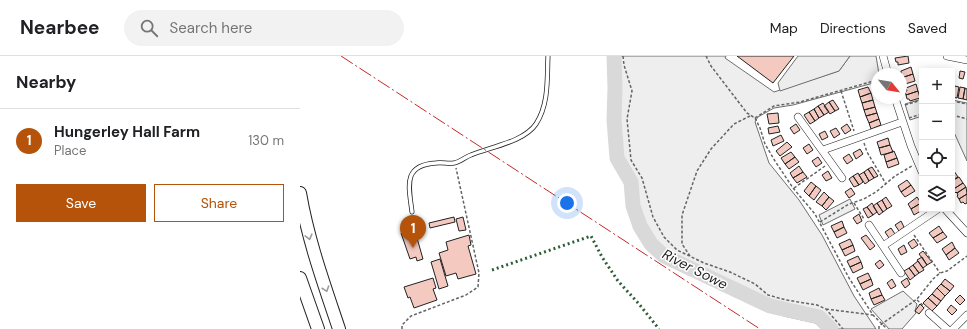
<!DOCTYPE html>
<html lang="en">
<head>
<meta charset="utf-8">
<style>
	body { margin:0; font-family:"DM Sans",sans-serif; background:#f2f2f2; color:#202124 }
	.controls { position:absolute; right:12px; top:12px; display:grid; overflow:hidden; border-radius:0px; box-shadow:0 2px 10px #0003 }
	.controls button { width:36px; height:36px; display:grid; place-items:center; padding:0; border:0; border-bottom:1px solid #e0e0e0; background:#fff; color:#202124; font:20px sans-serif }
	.compass { position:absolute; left:571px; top:12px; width:36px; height:36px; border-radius:50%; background:#fff; box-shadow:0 2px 10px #0003; rotate:120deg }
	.you { position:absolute; left:267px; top:147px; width:14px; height:14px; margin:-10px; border:3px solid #fff; border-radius:50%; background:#1a73e8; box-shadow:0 0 0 6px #1a73e833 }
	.badge { display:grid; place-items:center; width:26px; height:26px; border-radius:50%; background:#b45309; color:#fff; font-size:13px; font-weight:700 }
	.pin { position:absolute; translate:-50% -33px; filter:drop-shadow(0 1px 2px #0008) }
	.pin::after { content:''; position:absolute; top:21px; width:14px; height:12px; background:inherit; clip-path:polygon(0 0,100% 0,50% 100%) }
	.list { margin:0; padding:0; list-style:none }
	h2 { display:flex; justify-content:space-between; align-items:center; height:52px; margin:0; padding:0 16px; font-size:17px }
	h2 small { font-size:13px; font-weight:400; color:#757577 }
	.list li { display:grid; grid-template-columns:26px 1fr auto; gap:12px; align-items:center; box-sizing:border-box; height:64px; padding:0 16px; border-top:1px solid #e0e0e0 }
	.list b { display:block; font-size:15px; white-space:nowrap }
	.list p { margin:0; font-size:13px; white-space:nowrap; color:#757577 }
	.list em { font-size:13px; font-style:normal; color:#757577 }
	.actions { display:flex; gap:8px; padding:12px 16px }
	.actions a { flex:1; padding:9px 0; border:1px solid #b45309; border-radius:0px; text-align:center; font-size:14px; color:#b45309 }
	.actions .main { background:#b45309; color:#fff }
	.icon { flex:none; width:22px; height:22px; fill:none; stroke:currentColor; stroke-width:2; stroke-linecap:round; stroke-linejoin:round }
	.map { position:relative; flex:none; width:667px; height:273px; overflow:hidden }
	header { display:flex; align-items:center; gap:24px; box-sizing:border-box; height:56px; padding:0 20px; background:#fff; border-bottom:1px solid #e0e0e0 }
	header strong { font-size:19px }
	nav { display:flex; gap:22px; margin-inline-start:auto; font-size:14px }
	.search { width:280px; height:36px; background:#f2f2f2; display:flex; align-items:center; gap:10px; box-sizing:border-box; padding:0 14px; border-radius:22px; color:#757577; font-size:15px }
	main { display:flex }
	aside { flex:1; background:#fff }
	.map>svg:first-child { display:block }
	.green { fill:#eee; stroke:#6f6f6f }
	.parking { fill:#ededed; stroke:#6f6f6f }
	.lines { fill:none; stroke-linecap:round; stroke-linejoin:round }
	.river { stroke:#d9d9d9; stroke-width:15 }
	.building { fill:#f3c9c0; stroke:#222 }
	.service-casing { stroke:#222; stroke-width:5 }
	.minor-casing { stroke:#222; stroke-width:8 }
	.trunk-casing { stroke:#222; stroke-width:14 }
	.path { stroke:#646464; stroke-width:1.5; stroke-dasharray:3 2; stroke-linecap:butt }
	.service { stroke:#fff; stroke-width:3.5 }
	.minor { stroke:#fff; stroke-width:7 }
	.trunk { stroke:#fff; stroke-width:12 }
	.hedge { stroke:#2f5e38; stroke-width:3; stroke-dasharray:2 3; stroke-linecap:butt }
	.power { stroke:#c62828; stroke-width:1; stroke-dasharray:14 3 2 3; stroke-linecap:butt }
	.oneway { stroke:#9c9c9c }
	.labels { text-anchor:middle; stroke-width:3; stroke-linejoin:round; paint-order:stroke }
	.water-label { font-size:14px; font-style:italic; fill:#222; stroke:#fff }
</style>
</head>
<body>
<header>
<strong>Nearbee</strong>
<div class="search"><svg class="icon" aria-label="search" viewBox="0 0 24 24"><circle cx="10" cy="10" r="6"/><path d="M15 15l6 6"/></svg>Search here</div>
<nav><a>Map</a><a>Directions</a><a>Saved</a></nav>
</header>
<main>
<aside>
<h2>Nearby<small></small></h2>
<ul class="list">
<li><span class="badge">1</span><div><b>Hungerley Hall Farm</b><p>Place</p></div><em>130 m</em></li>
</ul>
<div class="actions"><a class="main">Save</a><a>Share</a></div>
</aside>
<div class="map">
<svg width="667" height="273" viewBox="0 0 667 273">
	<rect width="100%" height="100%" fill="#fff"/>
	<path class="green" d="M308 0H426L425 2 474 36 539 15 550 0H576L579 18H577V26L493 49 474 52 458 61 455 66 469 107 499 144 522 179 554 240 576 273H524L520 268 484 260 364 206 350 196 333 167 327 143 326 127 319 118 314 99 311 71Z
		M622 43V60L610 64 605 48Z
		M652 44 667 47V105L652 72Z
		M550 143 555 153 523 169 519 159Z
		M603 235 617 248 615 255 616 257 602 273H589L571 253Z"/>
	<path class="parking" d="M498 0H550L539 15 480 35 478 27Z"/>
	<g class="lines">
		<path class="river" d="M314 0 315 32 314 64 317 102 331 126 333 150 340 170 351 188 364 200 470 250 519 261 531 273"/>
	</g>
	<path class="building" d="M437 0H494L473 27Z
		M608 0 609 7 598 9V6H596L595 2Z
		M611 11 613 18 601 22V15Z
		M660 15 665 16 663 23 659 22Z
		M613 18 615 25 605 28 604 26H602L601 22Z
		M616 28 618 35 606 39 605 35H607L606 32Z
		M655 30 659 31 657 42 652 41Z
		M568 31 571 37 560 41 558 34Z
		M660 31 665 32 663 43 658 42Z
		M665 32 667 33V44L663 43Z
		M618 35 620 42 610 45 609 43H607L606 39Z
		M571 37 573 44 562 47 560 41Z
		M533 44 539 53 535 55 529 46Z
		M573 44 575 51 564 54 562 47Z
		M529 46 535 55 530 58 524 50Z
		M523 47 529 56 524 59 518 50Z
		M518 50 524 59 519 62 514 53Z
		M575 51 577 57 566 60 564 54Z
		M514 53 519 62 515 65 509 56Z
		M509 56 515 65 510 68 504 59Z
		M478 57 479 67 469 68 467 58Z
		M577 57 579 63 569 67 566 60Z
		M579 63 581 69 571 73 569 67Z
		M496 68 500 74 494 78 490 72Z
		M547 68 551 74 545 78 541 72Z
		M478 70 480 76 469 78 468 72Z
		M536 72 540 78 534 82 530 75Z
		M525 75 528 81 522 84 519 78Z
		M481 79 484 85 473 90 471 84Z
		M588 82 590 89 579 92 577 86Z
		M487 86 492 91 480 100 476 95Z
		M509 88 513 94 507 98 503 92Z
		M590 89 593 96 581 99 579 92Z
		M560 93 563 98 556 103 553 97Z
		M594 95 597 102 586 106 584 99Z
		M491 96 495 101 485 108 481 102Z
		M549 98 553 104 547 108 543 102Z
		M495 101 499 106 489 113 485 108Z
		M518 101 522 107 516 111 512 105Z
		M597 102 599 108 588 112 586 106Z
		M499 110 503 116 493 122 490 117Z
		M572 111 578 120 574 122 568 113Z
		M568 113 574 122 569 125 564 116Z
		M528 115 532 122 526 125 522 119Z
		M654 115 658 121 652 124V116Z
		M503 116 507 121 497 127 493 122Z
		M564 116 569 125 565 128 559 119Z
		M558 117 563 126 559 129 553 120Z
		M553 120 559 129 554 131 549 123Z
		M659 121 663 127 652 134V125Z
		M607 124 611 129 601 136 598 130Z
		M511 126 516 130 509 140 504 135Z
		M663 127 666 131 657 137 656 136 655 137 652 134Z
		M611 129 615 135 605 141 601 136Z
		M516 130 521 134 514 144 509 140Z
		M666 131 667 138 659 143 657 140 658 139 657 137Z
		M551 132 555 138 549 142 545 136Z
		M524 136 529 141 522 150 516 146Z
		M667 138V147L665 148 663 146 661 147 659 143Z
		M529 141 534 145 526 154 522 150Z
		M586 141 592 150 587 153 582 144Z
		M617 141 621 147 611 153 608 148Z
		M582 144 587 153 583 156 577 147Z
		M572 147 577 156 573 159 567 151Z
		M577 147 583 156 579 159 573 150Z
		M621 147 622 153H624L614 159 611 153Z
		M567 151 573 159 568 162 563 153Z
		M559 158 562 165 557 168 553 162Z
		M154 161 155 166 130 172 129 167Z
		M163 161 166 174 159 175 156 163Z
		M542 165 544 171 534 176 531 170Z
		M601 165 604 171 599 175 595 169Z
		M639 170 643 176 633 182 629 177Z
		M544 171 547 177 537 182 534 176Z
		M591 172 595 178 589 182 585 176Z
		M108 175 111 184 117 182 123 203 117 205 116 201 110 203 101 177Z
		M643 176 647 181 637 187 633 182Z
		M169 179 171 189 168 190 176 218 158 223 156 217 146 220 139 197 148 194 146 186Z
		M566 179 575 190 570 194 561 182Z
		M550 183 553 189 542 194 539 188Z
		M614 183 618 189 612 193 608 187Z
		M652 186 655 192 646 199 642 193Z
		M553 189 555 195 545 200 542 194Z
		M604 189 607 196 601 199 598 193Z
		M655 192 659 197 649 204 646 199Z
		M623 195 632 206 627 209 619 198Z
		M558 200 561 206 550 211 547 205Z
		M622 201 627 209 623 212 617 204Z
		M140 203 148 230 139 233 131 206Z
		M580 204 584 209 579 213 575 208Z
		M618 205 624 214 619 217 613 209Z
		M561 206 563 212 553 217 550 211Z
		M613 209 619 217 615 220 609 212Z
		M609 212 615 220 610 224 604 215Z
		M568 217 571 223 560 228 557 222Z
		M133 222 136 232 133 233 137 244 114 252 110 241 108 242 104 231Z
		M607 222 610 228 605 232 601 226Z
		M571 223 573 229 563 234 560 228Z
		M592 223 596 230 591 233 587 227Z
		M645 223 654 230 650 235 641 228Z
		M641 228 650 235 645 240 637 232Z
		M579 232 582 239 571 243 569 237Z
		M637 232 645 240 641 245 632 238Z
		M632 238 641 245 637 250 628 242Z
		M582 239 585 244 574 249 571 243Z
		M660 239 665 244 660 249 655 244Z
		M628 242 637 250 632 255 623 247Z
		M620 248 624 252 619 258 615 255Z
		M651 249 657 254 652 259 647 254Z"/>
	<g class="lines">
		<defs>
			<path id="service" d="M112 156C109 131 102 109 136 107 142 106 148 108 154 107 160 106 165 101 171 99 190 91 224 86 236 68 249 48 247 23 248 0"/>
			<path id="minor" d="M583 0 588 18
				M647 0 667 4
				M595 42 611 90 622 116
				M498 61 542 122
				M523 94 602 66
				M645 153 667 177
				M569 169 601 217
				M583 190 638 153
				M629 257 647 273
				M653 273 667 259"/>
			<path id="trunk" d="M0 137C8 184 24 228 39 273
				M0 222 18 273"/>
		</defs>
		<use href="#service" class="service-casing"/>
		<use href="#minor" class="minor-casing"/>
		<use href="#trunk" class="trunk-casing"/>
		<path class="path" d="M323 0 324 9 332 35 327 63 331 104 342 122 353 161 364 181 377 194 404 207 430 216 455 228 468 239 486 244 517 249 526 253 543 273
			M406 0 411 10 447 57 455 62 460 72 465 88 475 105 493 132 515 158 549 222 573 259 587 273
			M541 35 554 75
			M652 45 667 48
			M605 49 622 44
			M652 59 667 63
			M455 62 474 50 500 46 577 24
			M609 62 622 58
			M564 87 567 96 586 128
			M494 132 525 110
			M554 147 564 163
			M520 166 549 148 564 143 576 136 595 120 612 110
			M614 179 640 217
			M390 200 382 188V159L397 115 411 93 434 68 450 60
			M617 244 625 251
			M526 253 573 259
			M102 273V269L111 260 166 239 178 231 179 217 156 112
			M579 273V270L617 243 633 223 640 217 647 215 667 200"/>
		<use href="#service" class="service"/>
		<use href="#minor" class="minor"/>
		<use href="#trunk" class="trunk"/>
		<path class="hedge" d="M192 214 291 180 302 201 318 225 339 248 359 273"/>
		<path class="power" d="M41 0 460 273"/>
	</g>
	<defs><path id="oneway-chevron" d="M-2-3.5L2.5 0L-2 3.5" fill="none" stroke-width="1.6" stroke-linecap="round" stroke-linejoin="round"/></defs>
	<g class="oneway">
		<use href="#oneway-chevron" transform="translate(9 181) rotate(75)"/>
		<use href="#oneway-chevron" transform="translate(26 233) rotate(71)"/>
	</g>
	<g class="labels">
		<g class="water-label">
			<text transform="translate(395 213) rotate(27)" y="5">River Sowe</text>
		</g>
	</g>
</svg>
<div class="controls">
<button>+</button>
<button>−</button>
<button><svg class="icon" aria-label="locate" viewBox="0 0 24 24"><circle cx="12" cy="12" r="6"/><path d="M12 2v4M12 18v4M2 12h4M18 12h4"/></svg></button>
<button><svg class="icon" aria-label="layers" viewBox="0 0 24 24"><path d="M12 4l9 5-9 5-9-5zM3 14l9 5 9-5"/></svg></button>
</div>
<svg class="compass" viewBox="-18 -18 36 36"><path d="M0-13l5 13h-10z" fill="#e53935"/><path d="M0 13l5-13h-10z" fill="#757577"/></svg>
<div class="you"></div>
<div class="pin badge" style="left:113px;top:192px">1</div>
</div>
</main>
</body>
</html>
